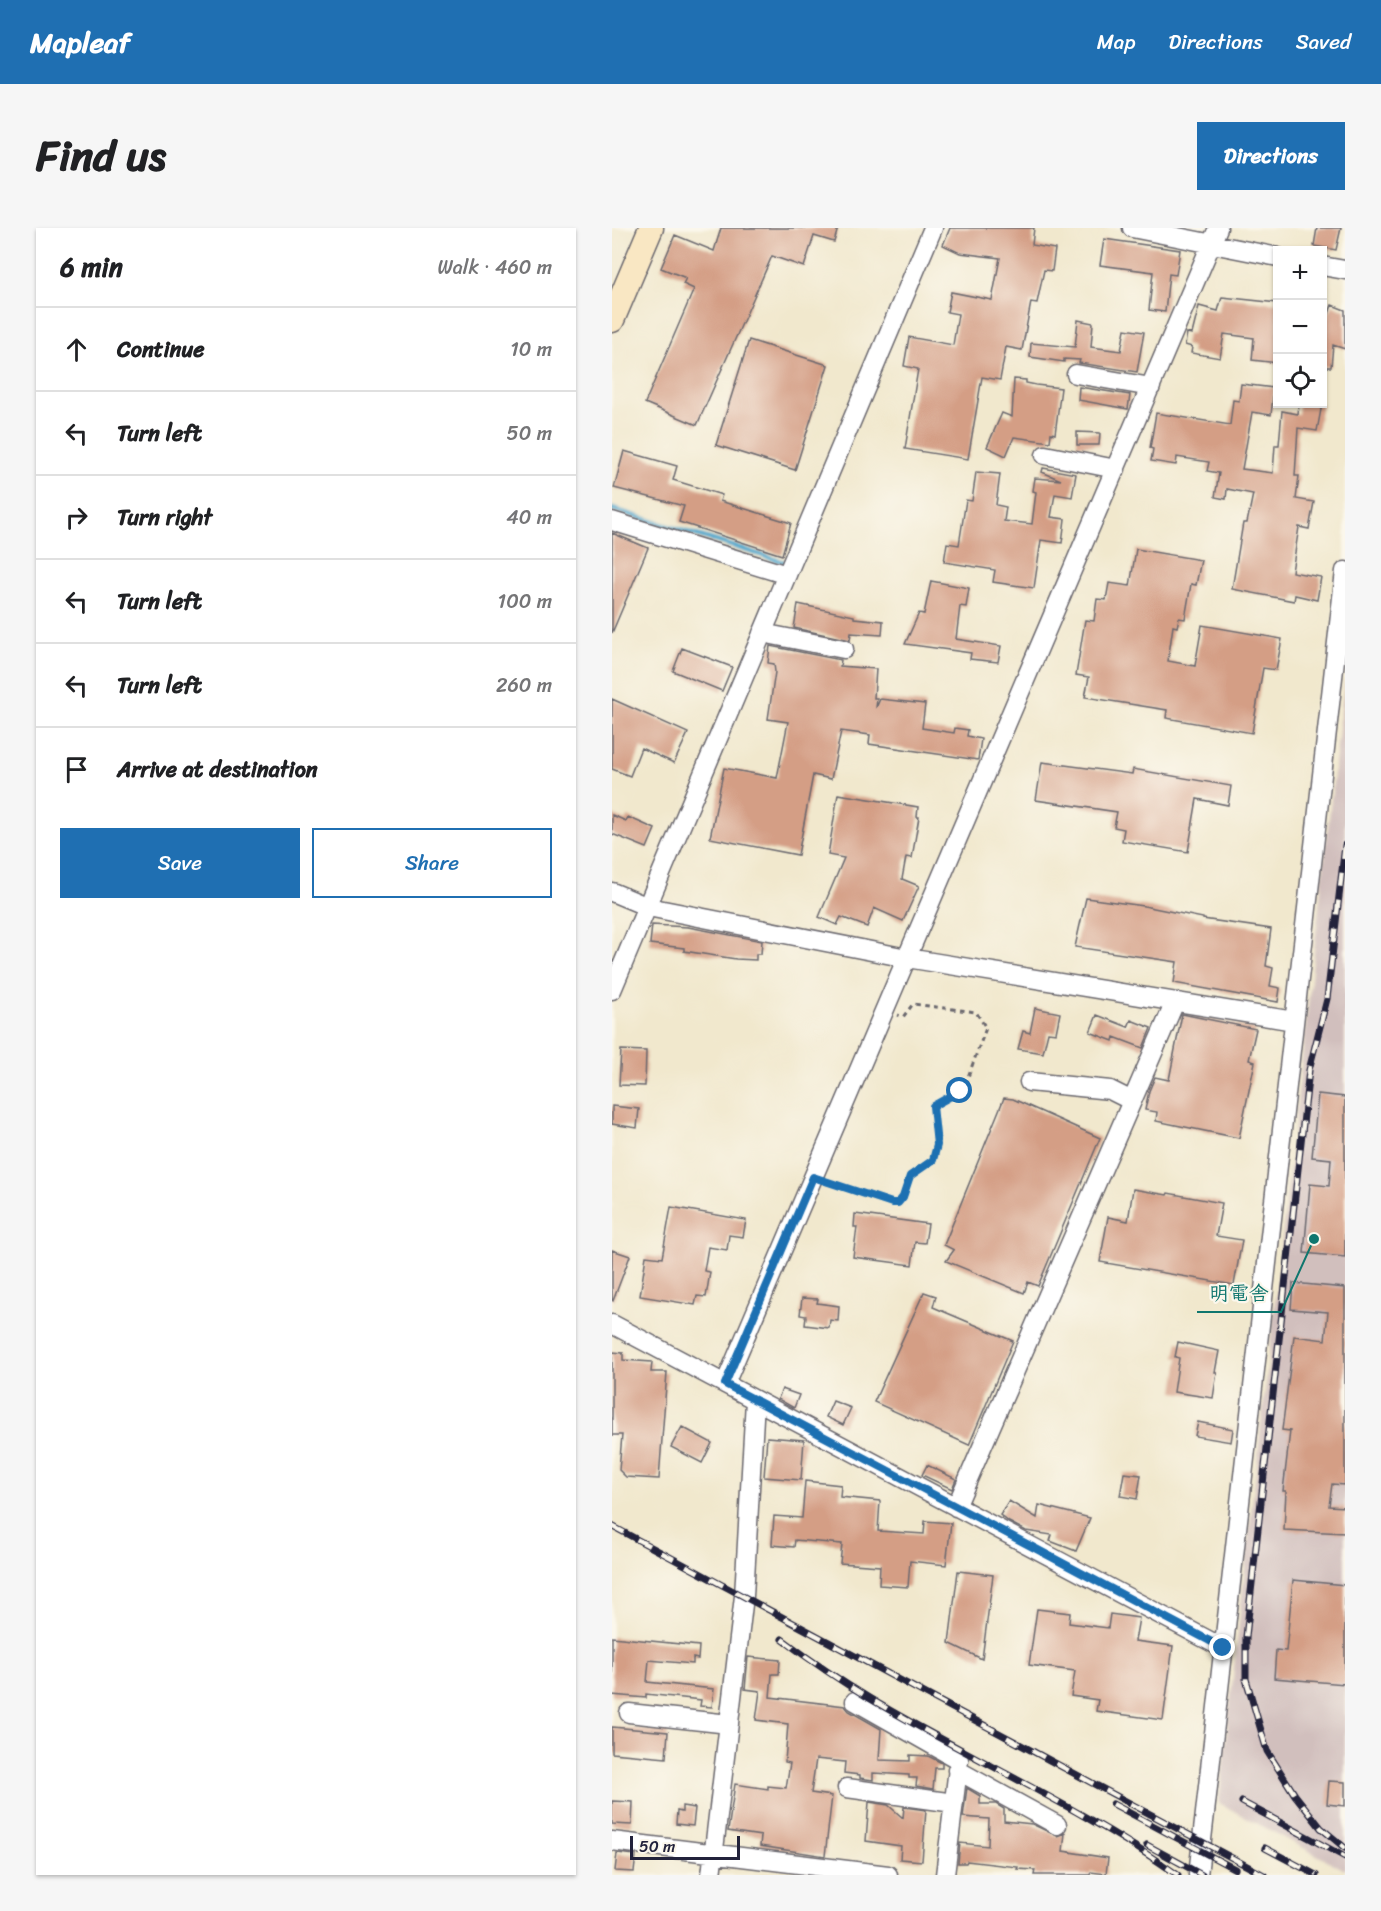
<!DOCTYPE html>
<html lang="en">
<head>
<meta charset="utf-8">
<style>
	body { margin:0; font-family:Sriracha,"Klee One",sans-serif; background:#f6f6f6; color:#202124 }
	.controls { position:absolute; right:18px; top:18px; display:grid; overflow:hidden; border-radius:0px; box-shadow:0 2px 4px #0004 }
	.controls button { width:54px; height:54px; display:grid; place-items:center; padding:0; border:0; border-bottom:2px solid #e0e0e0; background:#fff; color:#202124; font:30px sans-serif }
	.scale { position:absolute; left:18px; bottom:15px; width:110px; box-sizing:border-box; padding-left:6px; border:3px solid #22223b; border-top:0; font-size:16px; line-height:21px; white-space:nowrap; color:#22223b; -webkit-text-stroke:4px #fbf7ec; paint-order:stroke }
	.stop { position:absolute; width:18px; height:18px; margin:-14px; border:4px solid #1f6fb2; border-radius:50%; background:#fff }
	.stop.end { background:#1f6fb2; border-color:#fff; box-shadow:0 2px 6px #0008 }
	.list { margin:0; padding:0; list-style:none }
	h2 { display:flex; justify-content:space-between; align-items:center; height:78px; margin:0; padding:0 24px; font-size:26px }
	h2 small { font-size:20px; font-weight:400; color:#757577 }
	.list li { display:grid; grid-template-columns:39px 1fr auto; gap:18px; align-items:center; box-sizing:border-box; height:84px; padding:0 24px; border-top:2px solid #e0e0e0 }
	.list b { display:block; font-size:22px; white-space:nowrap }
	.list em { font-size:20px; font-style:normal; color:#757577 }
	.actions { display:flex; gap:12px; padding:18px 24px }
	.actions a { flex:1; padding:14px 0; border:2px solid #1f6fb2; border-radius:0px; text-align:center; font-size:21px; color:#1f6fb2 }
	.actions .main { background:#1f6fb2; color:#fff }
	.icon { flex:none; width:33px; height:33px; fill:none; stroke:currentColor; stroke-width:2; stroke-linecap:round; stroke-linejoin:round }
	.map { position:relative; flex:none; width:733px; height:1647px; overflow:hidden; border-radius:0px }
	header { display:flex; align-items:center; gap:36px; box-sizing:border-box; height:84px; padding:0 30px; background:#1f6fb2; color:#fff }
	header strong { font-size:28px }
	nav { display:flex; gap:33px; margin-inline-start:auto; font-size:21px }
	.intro { display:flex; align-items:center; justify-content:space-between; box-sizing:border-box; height:144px; padding:0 36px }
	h1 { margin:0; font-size:42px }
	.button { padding:15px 27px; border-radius:0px; background:#1f6fb2; color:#fff; font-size:21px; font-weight:700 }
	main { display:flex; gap:36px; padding:0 36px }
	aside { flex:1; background:#fff; border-radius:0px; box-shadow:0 2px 4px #0004 }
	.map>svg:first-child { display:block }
	.industrial { fill:#d1bfbd }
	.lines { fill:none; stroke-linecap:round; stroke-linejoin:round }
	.stream { stroke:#51a9ce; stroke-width:4.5 }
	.building { fill:#d49e85 }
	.street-casing { stroke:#6a676e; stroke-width:21 }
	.secondary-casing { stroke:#6a676e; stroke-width:27 }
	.path { stroke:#6a676e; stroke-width:3; stroke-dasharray:4.5 4.5; stroke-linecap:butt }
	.street { stroke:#fff; stroke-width:18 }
	.secondary { stroke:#f9e7c3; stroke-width:24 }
	.rail-casing { stroke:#22223b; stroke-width:7 }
	.rail { stroke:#fbf7ec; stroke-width:4.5; stroke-dasharray:14; stroke-linecap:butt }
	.route { stroke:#1f6fb2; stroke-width:8 }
	.leader { fill:none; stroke:#0f766e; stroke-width:2 }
	.callout-dot { fill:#0f766e; stroke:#fbf7ec; stroke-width:2 }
	.callout-label { font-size:20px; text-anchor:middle; font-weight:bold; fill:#0f766e; stroke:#fbf7ec; stroke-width:4.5; stroke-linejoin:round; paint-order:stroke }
</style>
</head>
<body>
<header>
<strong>Mapleaf</strong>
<nav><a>Map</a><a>Directions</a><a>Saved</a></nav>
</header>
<div class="intro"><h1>Find us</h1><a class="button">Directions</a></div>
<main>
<aside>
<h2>6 min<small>Walk · 460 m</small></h2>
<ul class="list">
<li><svg class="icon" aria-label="ahead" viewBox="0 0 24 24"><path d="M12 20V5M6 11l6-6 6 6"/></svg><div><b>Continue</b></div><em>10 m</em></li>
<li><svg class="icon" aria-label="left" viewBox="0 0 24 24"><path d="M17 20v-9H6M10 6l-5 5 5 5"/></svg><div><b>Turn left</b></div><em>50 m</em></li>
<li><svg class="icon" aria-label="right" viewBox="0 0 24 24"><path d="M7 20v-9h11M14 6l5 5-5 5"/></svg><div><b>Turn right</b></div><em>40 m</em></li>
<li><svg class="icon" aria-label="left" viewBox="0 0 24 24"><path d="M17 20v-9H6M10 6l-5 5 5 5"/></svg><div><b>Turn left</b></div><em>100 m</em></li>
<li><svg class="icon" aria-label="left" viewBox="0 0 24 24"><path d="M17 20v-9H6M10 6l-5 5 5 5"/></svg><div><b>Turn left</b></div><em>260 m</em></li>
<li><svg class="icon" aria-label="arrive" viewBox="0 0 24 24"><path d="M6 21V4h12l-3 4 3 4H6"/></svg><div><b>Arrive at destination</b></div></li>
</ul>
<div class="actions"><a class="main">Save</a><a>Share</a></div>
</aside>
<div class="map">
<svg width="733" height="1647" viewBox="0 0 733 1647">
	<rect width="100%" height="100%" fill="#fbf7ec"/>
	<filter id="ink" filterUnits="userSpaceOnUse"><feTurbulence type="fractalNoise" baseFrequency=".0167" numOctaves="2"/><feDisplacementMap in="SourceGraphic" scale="12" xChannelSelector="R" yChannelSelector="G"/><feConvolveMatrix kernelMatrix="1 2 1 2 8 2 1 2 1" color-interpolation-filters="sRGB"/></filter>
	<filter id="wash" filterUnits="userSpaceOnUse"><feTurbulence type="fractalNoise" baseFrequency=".008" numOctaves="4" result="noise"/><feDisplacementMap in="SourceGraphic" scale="24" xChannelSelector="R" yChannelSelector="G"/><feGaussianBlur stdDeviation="1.35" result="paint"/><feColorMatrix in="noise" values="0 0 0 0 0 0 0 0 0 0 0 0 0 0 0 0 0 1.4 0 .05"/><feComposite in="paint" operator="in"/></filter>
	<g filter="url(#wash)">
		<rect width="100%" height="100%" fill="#f1e8cd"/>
		<path class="industrial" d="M733 447V1642L607 1575Z"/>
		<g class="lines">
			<path class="stream" d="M0 281 175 335"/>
		</g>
		<g id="blocks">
			<path class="building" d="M109 0H226L222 14 202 8 192 39 160 28 85 197 33 175 82 61 71 56 74 50 49 40 63 7 102 23Z
				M338 0H422L420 17 443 21 440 43 432 42 425 75 419 74 410 122 394 119 388 152 370 149 356 231 293 221 306 141 292 138 297 109 341 117 346 86 335 84 339 64 380 72 388 30 348 25 331 17Z
				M705 0H729L724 22 702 18Z
				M492 11 568 22 564 47 557 46 553 84 537 82 541 44 488 37Z
				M610 69 666 75V135L640 132 642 110 612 106 608 130 579 125 580 119 573 117 575 105 580 106 587 78 606 83Z
				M720 77 733 82V121L721 117 719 139H711V102Z
				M466 92 481 95 479 119 509 123 513 101 532 104 525 144 467 135 468 132 452 131V134L418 129 419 115 463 119Z
				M137 112 216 137 183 242 104 217Z
				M402 151 414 152V155L424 157 449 160 443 206 439 205 438 214 402 209 394 228 375 219 390 185 400 189Z
				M629 156 662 160 659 187 640 184 630 241 661 245 663 217H667L670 183 686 186 687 176H710L705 203 686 200 683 248H687L684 271 702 274 697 301 687 299 680 344 709 349 705 372 683 367 682 373 620 361 631 295H635L641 266 615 261 614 271 603 269 607 245 595 243 597 234 565 229 564 237 539 233 541 221 538 220 544 185 618 197 621 172 627 173Z
				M467 159 518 167 516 181 466 172Z
				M465 204 488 205 487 217H465Z
				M12 223 65 238 61 252 110 267 108 273 179 295 170 327 67 294 72 278 2 260Z
				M431 240 464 246 460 269 443 266 439 289 453 291 450 315 429 312 422 360 381 354 383 342 332 334 335 315 347 317 354 272 360 273 364 244 388 246 384 277 394 279 392 293 420 296 424 264 421 263 423 250 449 252 430 244Z
				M0 305 36 320 0 405Z
				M524 321 589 332 584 357 579 356 573 391 567 390 565 399 561 398 556 433 583 438 590 397 670 411 664 442 651 440 640 505 554 490 555 482 473 469 477 449 464 447 473 392 482 393 485 371 494 372 497 355 518 358Z
				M319 353 357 360 354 379 348 378 344 411 389 418 386 434 358 431 359 425 293 416 307 385 312 386Z
				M186 376 242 388V390L271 393 270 407 239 405 238 412 182 400Z
				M158 418 229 432 228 438 264 441 262 470H265L264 480 268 471 313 476 310 500 342 505 343 500 356 502 355 508 369 511 366 532 257 516 258 507 229 503 219 551 201 547 186 627 98 610 112 540 165 550 176 494 156 491 163 444 162 436 156 435Z
				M70 420 120 439 110 463 61 443Z
				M0 471 76 505 62 535 29 520 18 548 0 541Z
				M430 534 520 546 521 541 619 558 616 577 585 571 576 624 510 613 512 601 502 599 505 584 424 572Z
				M226 566 306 579 305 589H307L300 630 294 629 290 651 307 658 291 693 262 680 255 699 229 689 225 697 207 689 232 630 216 627Z
				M0 587 14 593 16 589 43 601 35 620 0 606Z
				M474 670 532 678 591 690V691L659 701 654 738 661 740 658 758 668 760 666 774 562 755 565 734 463 719Z
				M40 697 76 699 150 713 149 726H144V732L124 731 72 723V720L38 716Z
				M423 780 448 785 444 805 436 804 431 825 406 821 411 803 418 805Z
				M570 786 644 801 637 832 643 834 627 910 544 893 545 884 533 882 537 863 543 849 557 852Z
				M485 787 516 799 519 792 539 800 531 820 502 809 501 813 478 804Z
				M9 822 34 823 33 858 7 857Z
				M706 866 733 869V1029L692 1025 698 956 717 958 719 931 700 929Z
				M392 870 401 871 488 910 426 1058 416 1054 412 1065 334 1033 342 1022 332 1017Z
				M0 878 27 881 25 900 0 896Z
				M521 961 555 967 556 965 610 975 604 1008 630 1012 622 1057 488 1034 496 989 516 993Z
				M59 979 134 992 131 1009 117 1007 115 1022 96 1019 92 1043 98 1044 94 1069 85 1068 83 1077 28 1068 34 1028 50 1030Z
				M243 986 316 996 313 1015 303 1014 300 1037 241 1029 245 999H242Z
				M0 1022 18 1028 1 1073 0 1072Z
				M681 1055 733 1060V1257L720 1256 717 1278 733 1279V1305L672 1302 674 1263H671L678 1203 670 1202 682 1108 713 1112 716 1084 679 1081Z
				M312 1064 324 1068 321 1079 401 1113 357 1217 262 1174Z
				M190 1070 206 1071 205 1075 227 1078 226 1093 218 1092 217 1100 193 1097 194 1088 188 1087Z
				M566 1114 607 1123 603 1144H605L601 1170 562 1164 567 1130 563 1129Z
				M0 1124 11 1125V1132L40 1134 39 1144H55L47 1251 14 1249 7 1242 10 1207H0Z
				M170 1161 187 1167 182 1180 166 1171Z
				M221 1173 239 1180 231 1197 214 1189Z
				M586 1194 621 1201 619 1214 583 1208Z
				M70 1199 100 1215 90 1235 59 1219Z
				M155 1209 192 1212 189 1252 152 1249Z
				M315 1237 344 1251 340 1261 310 1247Z
				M512 1245 529 1247 525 1271 508 1268Z
				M193 1253 229 1257 228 1269 268 1273 266 1303 312 1306 313 1293 339 1295 334 1337 298 1333 296 1359 267 1357 268 1338 228 1335 230 1316 183 1312 182 1319 160 1317 162 1288 190 1290Z
				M397 1273 425 1290 427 1277 478 1290 464 1323 438 1313 440 1307 414 1303 397 1294 388 1287Z
				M346 1343 381 1347 370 1431 337 1415Z
				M681 1352 733 1357V1456L662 1450 664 1422 674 1423Z
				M425 1381 458 1385 457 1395 496 1400 498 1386 527 1390 523 1413 561 1418 551 1492 484 1483 486 1472 459 1468 463 1443 417 1437Z
				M0 1409 87 1418 86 1431 81 1430V1436L37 1432 35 1454 102 1461 100 1479 88 1478 89 1472 34 1466V1470L0 1467Z
				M136 1429 168 1432 167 1446H160L158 1469 233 1478 237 1483 269 1501 267 1532 298 1533V1527L316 1528 330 1535V1540H323L321 1561 304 1558 305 1550H297V1547L261 1545V1552L248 1550V1547L232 1545 233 1534 204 1531 199 1565 220 1568 213 1628 148 1618 149 1608 116 1603 123 1556 156 1561V1558L174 1560 178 1535 173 1534 176 1496 144 1492 148 1463 133 1461Z
				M0 1499 56 1504 54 1530 0 1525Z
				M717 1553 733 1554V1578L715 1576Z
				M355 1560 368 1568V1576H384L392 1581V1593L420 1596 445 1608 453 1605 451 1623 496 1630 494 1646 479 1644 478 1647H422L423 1642 405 1641 406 1639 355 1633 354 1635H346L348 1615 376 1618 377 1591 351 1589Z
				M0 1573 21 1574 20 1597 0 1596Z
				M257 1574 276 1577 291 1590 292 1579 314 1582 310 1633 288 1631 289 1618 254 1613Z
				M70 1578 83 1580 81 1598 64 1596 65 1583 70 1584Z
				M5 1625 24 1627 22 1644 3 1643Z"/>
		</g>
	</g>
	<g filter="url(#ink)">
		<use href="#blocks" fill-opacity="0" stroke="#6a676e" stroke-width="1.5"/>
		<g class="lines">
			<defs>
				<path id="street" d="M520 0 666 29
					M710 38 733 42
					M464 146 539 159
					M433 227 504 241
					M0 293 175 347
					M150 405 232 421
					M0 664 36 679 295 730 682 793
					M0 762 321 0
					M417 854 498 862 520 873
					M0 1096 611 1420
					M113 1156 606 0
					M344 1279 563 774
					M243 1473 347 1532 333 1647
					M17 1485 117 1496
					M345 1542 445 1597
					M235 1560 342 1575
					M0 1613 276 1647
					M99 1647 132 1368 143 1172
					M586 1647 733 343"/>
				<path id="secondary" d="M0 92 39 0"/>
			</defs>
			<use href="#street" class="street-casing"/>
			<use href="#secondary" class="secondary-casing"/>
			<path class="path" d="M217 954 280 975H286L291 969 298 948 321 932 325 917 321 878 348 863 353 857 374 800 364 784 301 776 291 789 286 787"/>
			<use href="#street" class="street"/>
			<use href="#secondary" class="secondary"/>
			<defs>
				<path id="rail" d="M733 617 715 771 697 842 634 1409V1451L655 1523 683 1567 709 1600 733 1620
					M0 1298 652 1647
					M170 1411C198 1432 227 1452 257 1470 359 1531 469 1579 566 1647
					M630 1574 733 1629
					M501 1576 623 1641
					M535 1617 590 1647
					M653 1620 704 1647"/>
			</defs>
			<use href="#rail" class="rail-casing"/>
			<use href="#rail" class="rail"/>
		</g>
	</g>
	<g class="lines" filter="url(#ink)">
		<path class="route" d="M348 863 321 878 325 917 321 932 298 948 291 969 286 975H280L201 949 113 1156 611 1420"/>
	</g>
	<path class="leader" d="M702 1011L669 1084H585"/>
	<circle class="callout-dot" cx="702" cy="1011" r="6"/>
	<g class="callout-label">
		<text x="627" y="1072">明電舎</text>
	</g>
</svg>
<div class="controls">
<button>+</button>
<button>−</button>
<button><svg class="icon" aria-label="locate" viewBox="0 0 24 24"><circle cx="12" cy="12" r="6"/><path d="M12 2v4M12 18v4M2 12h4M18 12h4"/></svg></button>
</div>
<div class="scale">50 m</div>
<div class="stop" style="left:348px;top:863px"></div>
<div class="stop end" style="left:611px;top:1420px"></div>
</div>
</main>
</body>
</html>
